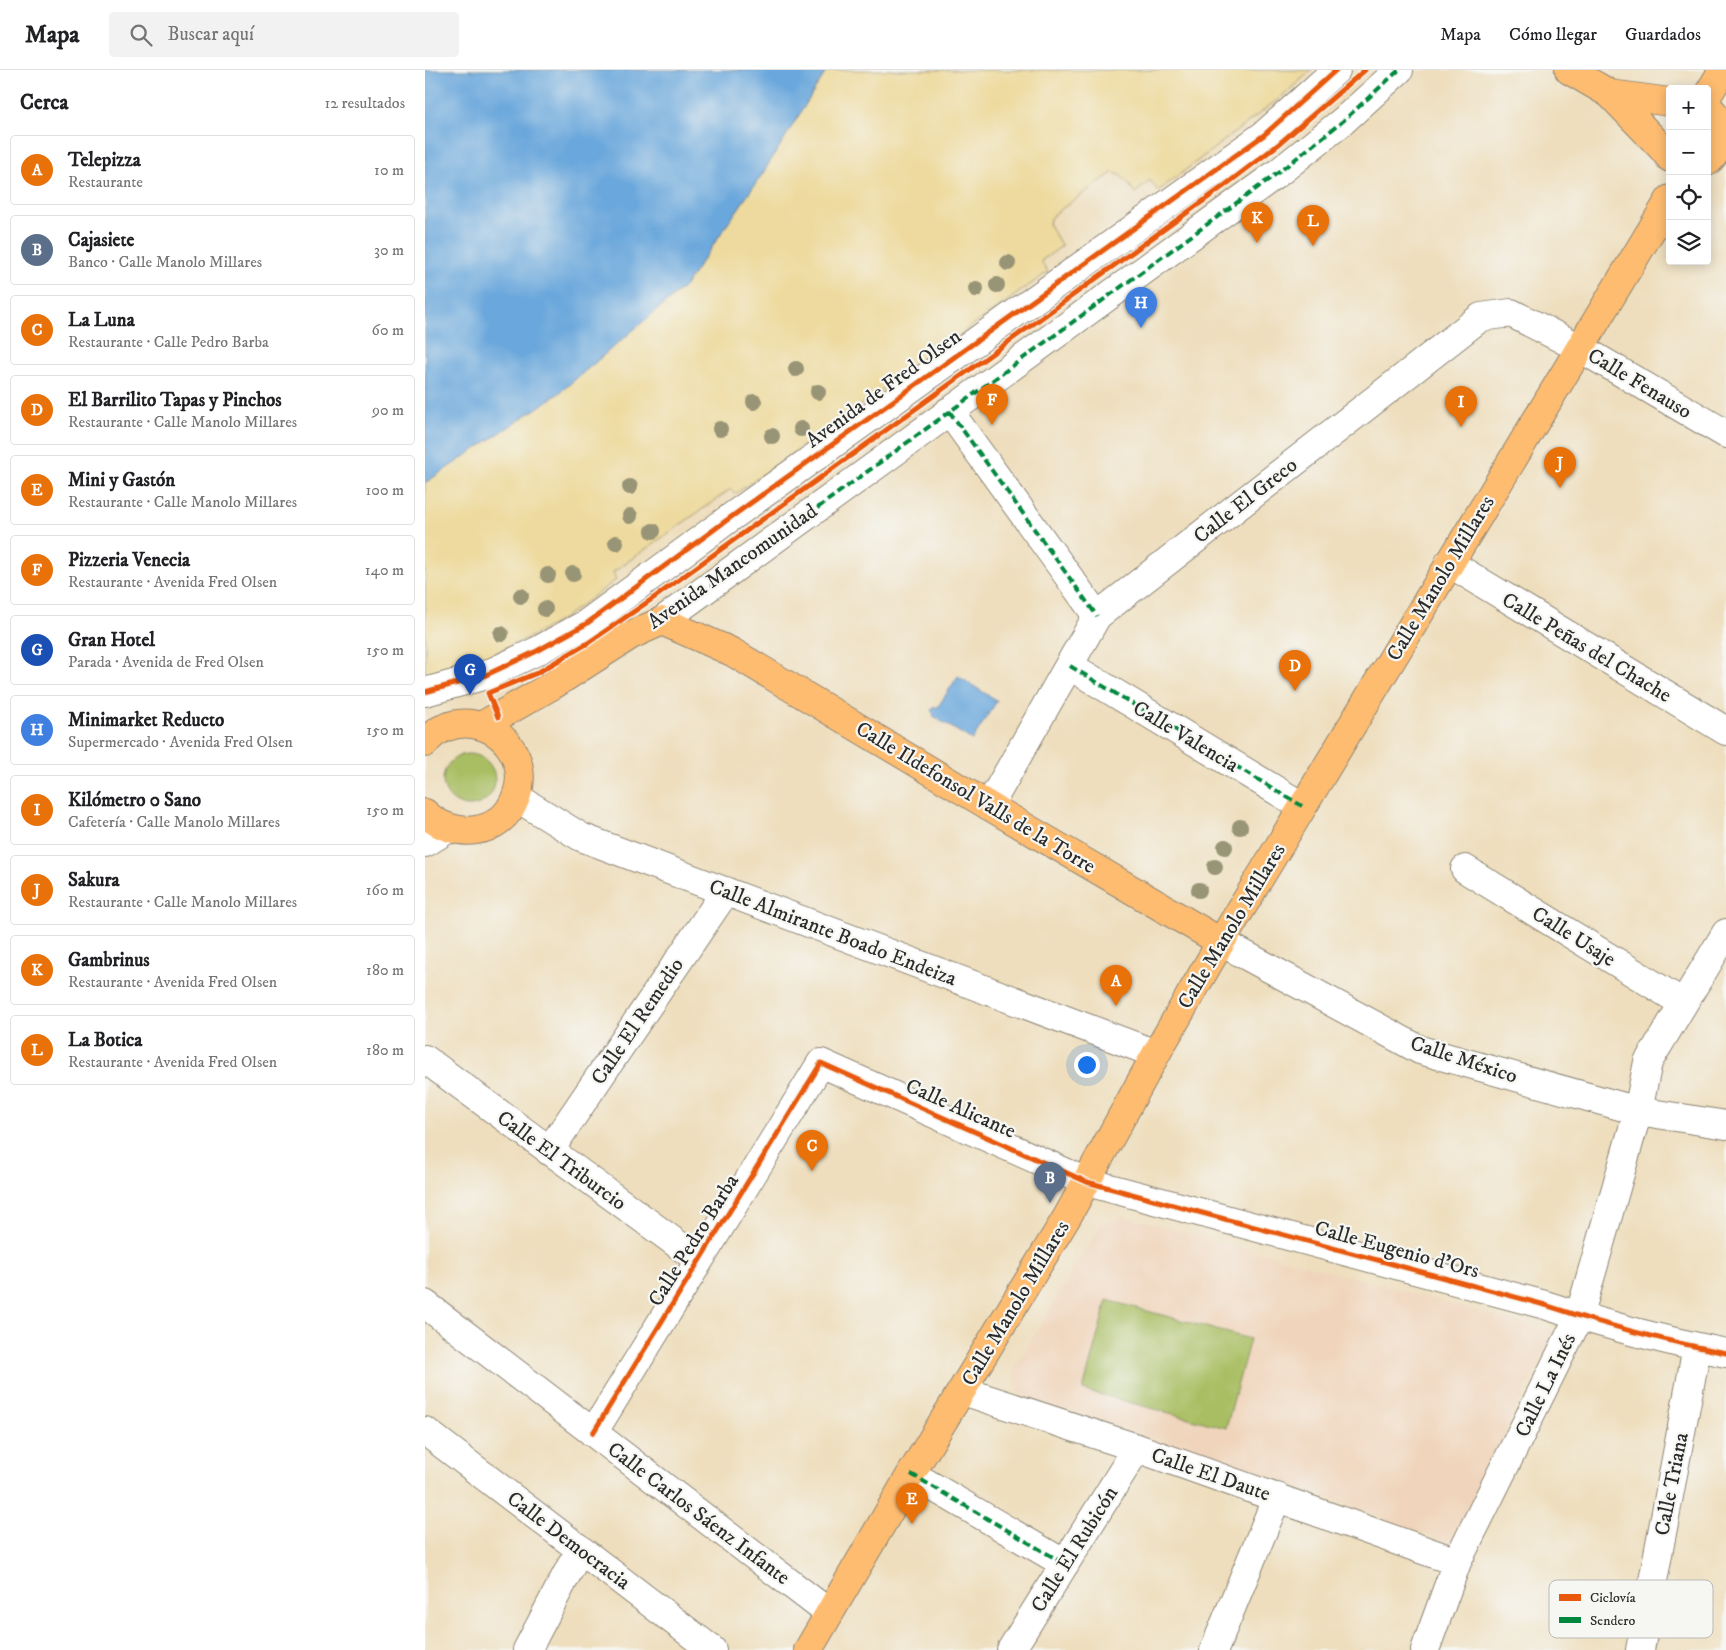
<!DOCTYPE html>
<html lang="es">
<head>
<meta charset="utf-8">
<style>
	body { margin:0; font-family:"IM FELL DW Pica",serif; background:#f2f2f2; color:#202124 }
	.controls { position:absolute; right:15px; top:15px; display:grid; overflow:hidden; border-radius:5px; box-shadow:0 2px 12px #0003 }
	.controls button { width:45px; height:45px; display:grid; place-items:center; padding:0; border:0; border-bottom:1px solid #e0e0e0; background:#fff; color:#202124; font:25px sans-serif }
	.you { position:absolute; left:661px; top:994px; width:18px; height:18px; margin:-12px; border:4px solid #fff; border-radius:50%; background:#1a73e8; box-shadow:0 0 0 8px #1a73e833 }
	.badge { display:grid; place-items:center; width:32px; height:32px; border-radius:50%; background:#d1495b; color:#fff; font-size:16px; font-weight:700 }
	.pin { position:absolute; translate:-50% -41px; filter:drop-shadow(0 1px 2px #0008) }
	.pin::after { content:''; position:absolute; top:26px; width:18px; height:15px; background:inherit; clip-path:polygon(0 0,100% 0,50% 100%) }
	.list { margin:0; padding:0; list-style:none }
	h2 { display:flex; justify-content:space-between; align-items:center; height:65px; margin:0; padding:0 20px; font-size:21px }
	h2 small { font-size:16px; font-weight:400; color:#757577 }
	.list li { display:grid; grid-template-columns:32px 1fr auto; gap:15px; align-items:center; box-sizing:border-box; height:70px; margin:0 10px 10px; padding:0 10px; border:1px solid #e0e0e0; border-radius:5px }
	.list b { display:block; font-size:19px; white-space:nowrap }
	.list p { margin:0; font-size:16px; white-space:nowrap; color:#757577 }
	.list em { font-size:16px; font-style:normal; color:#757577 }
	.icon { flex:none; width:28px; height:28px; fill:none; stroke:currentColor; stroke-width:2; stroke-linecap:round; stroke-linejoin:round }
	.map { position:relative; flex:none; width:1301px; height:1580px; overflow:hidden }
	header { display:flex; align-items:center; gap:30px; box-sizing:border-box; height:70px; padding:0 25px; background:#fff; border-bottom:1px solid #e0e0e0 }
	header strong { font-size:24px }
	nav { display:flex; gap:28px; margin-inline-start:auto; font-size:18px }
	.search { width:350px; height:45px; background:#f2f2f2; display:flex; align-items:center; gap:12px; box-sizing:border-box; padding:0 18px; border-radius:5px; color:#757577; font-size:19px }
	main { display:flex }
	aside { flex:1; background:#fff }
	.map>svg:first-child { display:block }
	.built { fill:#f0d5bc }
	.green { fill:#a9be62; stroke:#6a7446 }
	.sand { fill:#eeda9e; stroke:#8c8264 }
	.water { fill:#6ba7dc; stroke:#4b6984 }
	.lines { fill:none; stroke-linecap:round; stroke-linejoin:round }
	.minor-casing { stroke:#8c8474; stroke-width:30 }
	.major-casing { stroke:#8c8474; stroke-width:30 }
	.minor { stroke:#fff; stroke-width:28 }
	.major { stroke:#febc70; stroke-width:28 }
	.quiet { stroke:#00873e; stroke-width:4; stroke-dasharray:8 4; stroke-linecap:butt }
	.cycleway-casing { stroke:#f6f6f2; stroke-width:8 }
	.cycleway { stroke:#e8590c; stroke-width:5 }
	.tree { fill:#989476 }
	.labels { text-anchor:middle; stroke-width:4.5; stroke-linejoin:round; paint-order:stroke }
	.street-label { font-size:21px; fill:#2b2b2b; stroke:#f6f6f2 }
	.key { fill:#f6f6f2; stroke:#b9b9b6; stroke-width:1 }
	.key-label { font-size:14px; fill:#2b2b2b }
</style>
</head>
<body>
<header>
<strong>Mapa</strong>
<div class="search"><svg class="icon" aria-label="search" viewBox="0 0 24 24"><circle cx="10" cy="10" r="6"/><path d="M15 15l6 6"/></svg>Buscar aquí</div>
<nav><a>Mapa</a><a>Cómo llegar</a><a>Guardados</a></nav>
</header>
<main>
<aside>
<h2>Cerca<small>12 resultados</small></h2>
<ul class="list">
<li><span class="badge" style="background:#e8710a">A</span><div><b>Telepizza</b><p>Restaurante</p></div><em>10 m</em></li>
<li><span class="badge" style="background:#5c6f8a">B</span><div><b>Cajasiete</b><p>Banco · Calle Manolo Millares</p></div><em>30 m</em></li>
<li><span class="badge" style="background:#e8710a">C</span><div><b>La Luna</b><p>Restaurante · Calle Pedro Barba</p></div><em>60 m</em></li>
<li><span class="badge" style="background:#e8710a">D</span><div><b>El Barrilito Tapas y Pinchos</b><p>Restaurante · Calle Manolo Millares</p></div><em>90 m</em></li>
<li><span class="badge" style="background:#e8710a">E</span><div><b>Mini y Gastón</b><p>Restaurante · Calle Manolo Millares</p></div><em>100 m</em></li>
<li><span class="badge" style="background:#e8710a">F</span><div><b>Pizzeria Venecia</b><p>Restaurante · Avenida Fred Olsen</p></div><em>140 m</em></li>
<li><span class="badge" style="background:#1a4fb4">G</span><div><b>Gran Hotel</b><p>Parada · Avenida de Fred Olsen</p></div><em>150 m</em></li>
<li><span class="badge" style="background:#3f7fe0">H</span><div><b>Minimarket Reducto</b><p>Supermercado · Avenida Fred Olsen</p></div><em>150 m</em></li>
<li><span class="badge" style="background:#e8710a">I</span><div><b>Kilómetro 0 Sano</b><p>Cafetería · Calle Manolo Millares</p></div><em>150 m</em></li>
<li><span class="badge" style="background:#e8710a">J</span><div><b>Sakura</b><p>Restaurante · Calle Manolo Millares</p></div><em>160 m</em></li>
<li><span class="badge" style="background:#e8710a">K</span><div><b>Gambrinus</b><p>Restaurante · Avenida Fred Olsen</p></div><em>180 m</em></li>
<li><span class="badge" style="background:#e8710a">L</span><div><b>La Botica</b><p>Restaurante · Avenida Fred Olsen</p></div><em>180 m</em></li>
</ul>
</aside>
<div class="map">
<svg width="1301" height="1580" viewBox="0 0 1301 1580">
	<rect width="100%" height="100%" fill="#f6f6f2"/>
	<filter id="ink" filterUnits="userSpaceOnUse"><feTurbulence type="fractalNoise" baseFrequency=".02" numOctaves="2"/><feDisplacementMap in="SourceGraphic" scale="10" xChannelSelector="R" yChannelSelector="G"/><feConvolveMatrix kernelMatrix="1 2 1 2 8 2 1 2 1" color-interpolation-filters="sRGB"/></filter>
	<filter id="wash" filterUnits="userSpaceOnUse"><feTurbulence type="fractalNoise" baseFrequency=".0096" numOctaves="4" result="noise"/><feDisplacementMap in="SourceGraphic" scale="20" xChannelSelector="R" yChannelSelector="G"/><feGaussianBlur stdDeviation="1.12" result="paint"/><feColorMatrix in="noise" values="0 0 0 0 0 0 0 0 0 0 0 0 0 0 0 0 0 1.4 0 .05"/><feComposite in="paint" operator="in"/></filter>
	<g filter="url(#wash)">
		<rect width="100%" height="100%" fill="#eedebd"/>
		<path class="built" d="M699 1146 1130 1262 1024 1473 835 1404 593 1324 588 1301 676 1154Z"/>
		<path class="green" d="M18 710a26 26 0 1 1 52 0a26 26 0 1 1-52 0Z
			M682 1230 825 1269 801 1358 658 1320Z"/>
		<path class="sand" d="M402 0H887L856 27 733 121 725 110 710 123C704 115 698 103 687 103L628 145 625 149 624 155 637 176 616 191 623 202 310 424 306 419 188 502 191 510 139 548 111 564 64 586 0 605V413L133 324 259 217 338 103Z"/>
		<path class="water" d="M0 0H402L338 103 259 217 133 324 0 413Z
			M533 606 572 631 547 670 508 646 509 644 506 641 509 636 512 638Z"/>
	</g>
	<g filter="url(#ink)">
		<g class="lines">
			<defs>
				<path id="minor" d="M524 341 672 546
					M1024 493 1301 661
					M237 551 854 102 918 51 974 0
					M645 596 877 736
					M0 622 61 605 112 581 161 554 302 450 839 65 911 0
					M91 727 156 767 731 984
					M564 736 672 546 1056 247 1086 243 1155 278 1301 364
					M0 773 23 759
					M1040 799 1258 933
					M796 872 995 980 1213 1041 1301 1055
					M0 989 274 1190
					M124 1081 301 821
					M0 1234 404 1543
					M538 1321 712 1378 1032 1492
					M0 1361 287 1580
					M168 1363 396 993 662 1112 1120 1235C1179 1255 1240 1271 1301 1283
					M486 1404 640 1494
					M102 1580 155 1479
					M586 1580 712 1378
					M789 1580 852 1427
					M1000 1580 1032 1492 1154 1247 1213 1041 1223 992 1301 863
					M1215 1580 1272 1277"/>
				<path id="major" d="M1144 0 1185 24 1236 77 1245 88
					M1185 24 1245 32
					M1282 26 1298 0
					M1282 37C1301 49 1300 78 1282 92
					M58 655 128 615 206 565 237 551 307 582 564 736 796 872
					M0 673C11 658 30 652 47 654 82 659 104 694 91 727 76 767 28 770 0 743
					M383 1580 486 1404 642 1147 731 984 796 872 1245 129"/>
			</defs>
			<use href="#minor" class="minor-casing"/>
			<use href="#major" class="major-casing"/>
			<use href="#minor" class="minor"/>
			<use href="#major" class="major"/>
			<path class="quiet" d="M524 341 672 546
				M237 551 854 102 918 51 974 0
				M645 596 877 736
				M486 1404 640 1494"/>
			<defs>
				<path id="cycleway" d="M0 622 61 605 112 581 161 554 302 450 839 65 911 0
					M73 647 63 623 112 603 163 573 230 527 799 116 854 74 940 0
					M168 1363 396 993 662 1112 1120 1235C1179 1255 1240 1271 1301 1283"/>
			</defs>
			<use href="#cycleway" class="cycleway-casing"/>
			<use href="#cycleway" class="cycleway"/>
		</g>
		<g class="tree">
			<circle cx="583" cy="193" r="8"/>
			<circle cx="572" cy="215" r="8"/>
			<circle cx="551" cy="219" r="8"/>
			<circle cx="371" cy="299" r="8"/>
			<circle cx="393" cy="322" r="8"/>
			<circle cx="329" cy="332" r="8"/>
			<circle cx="295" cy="359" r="8"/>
			<circle cx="376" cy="359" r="8"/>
			<circle cx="347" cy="366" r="8"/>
			<circle cx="205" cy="417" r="8"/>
			<circle cx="205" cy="446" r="8"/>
			<circle cx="228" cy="461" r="8"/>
			<circle cx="191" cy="473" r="8"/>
			<circle cx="148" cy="504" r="8"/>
			<circle cx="123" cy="505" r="8"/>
			<circle cx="96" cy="526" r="8"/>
			<circle cx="120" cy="539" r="8"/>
			<circle cx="76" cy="564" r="8"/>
			<circle cx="815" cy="757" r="8"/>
			<circle cx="800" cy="777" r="8"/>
			<circle cx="790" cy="797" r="8"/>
			<circle cx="774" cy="820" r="8"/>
		</g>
	</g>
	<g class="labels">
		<g class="street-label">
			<text transform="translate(1215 313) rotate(31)" y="7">Calle Fenauso</text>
			<text transform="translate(458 318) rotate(-36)" y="7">Avenida de Fred Olsen</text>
			<text transform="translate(820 430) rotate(-38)" y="7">Calle El Greco</text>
			<text transform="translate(307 496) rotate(-35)" y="7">Avenida Mancomunidad</text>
			<text transform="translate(1015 508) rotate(-59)" y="7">Calle Manolo Millares</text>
			<text transform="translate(1162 577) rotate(31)" y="7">Calle Peñas del Chache</text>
			<text transform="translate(761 666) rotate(31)" y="7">Calle Valencia</text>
			<text transform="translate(551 727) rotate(31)" y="7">Calle Ildefonsol Valls de la Torre</text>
			<text transform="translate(806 856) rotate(-59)" y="7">Calle Manolo Millares</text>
			<text transform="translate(408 862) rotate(21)" y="7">Calle Almirante Boado Endeiza</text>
			<text transform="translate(1149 866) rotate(32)" y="7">Calle Usaje</text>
			<text transform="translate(212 951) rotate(-56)" y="7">Calle El Remedio</text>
			<text transform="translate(1039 989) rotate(18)" y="7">Calle México</text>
			<text transform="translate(536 1038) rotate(24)" y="7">Calle Alicante</text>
			<text transform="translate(137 1090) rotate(36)" y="7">Calle El Triburcio</text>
			<text transform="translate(268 1170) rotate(-58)" y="7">Calle Pedro Barba</text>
			<text transform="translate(972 1179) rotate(15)" y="7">Calle Eugenio d'Ors</text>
			<text transform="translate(590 1233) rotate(-59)" y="7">Calle Manolo Millares</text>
			<text transform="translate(1120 1315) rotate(-64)" y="7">Calle La Inés</text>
			<text transform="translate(786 1404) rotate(19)" y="7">Calle El Daute</text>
			<text transform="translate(1246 1414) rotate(-79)" y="7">Calle Triana</text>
			<text transform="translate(274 1443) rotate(37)" y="7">Calle Carlos Sáenz Infante</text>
			<text transform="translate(144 1470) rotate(37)" y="7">Calle Democracia</text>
			<text transform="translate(649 1479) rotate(-58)" y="7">Calle El Rubicón</text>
		</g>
	</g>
	<rect x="1124" y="1510" width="164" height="58" rx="8" class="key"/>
	<rect x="1134" y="1524" width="22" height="7" fill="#e8590c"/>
	<rect x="1134" y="1547" width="22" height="6" fill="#00873e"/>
	<g class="key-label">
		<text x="1165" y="1532">Ciclovía</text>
		<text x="1165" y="1555">Sendero</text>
	</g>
</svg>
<div class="controls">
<button>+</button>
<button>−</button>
<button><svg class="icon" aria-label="locate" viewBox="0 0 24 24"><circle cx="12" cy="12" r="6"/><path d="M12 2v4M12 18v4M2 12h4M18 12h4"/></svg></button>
<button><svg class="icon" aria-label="layers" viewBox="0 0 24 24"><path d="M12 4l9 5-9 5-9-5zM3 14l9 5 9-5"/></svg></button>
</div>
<div class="you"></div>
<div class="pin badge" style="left:691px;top:936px;background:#e8710a">A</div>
<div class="pin badge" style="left:625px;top:1133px;background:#5c6f8a">B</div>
<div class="pin badge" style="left:387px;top:1101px;background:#e8710a">C</div>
<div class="pin badge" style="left:870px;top:621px;background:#e8710a">D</div>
<div class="pin badge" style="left:487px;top:1454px;background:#e8710a">E</div>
<div class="pin badge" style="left:567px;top:355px;background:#e8710a">F</div>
<div class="pin badge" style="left:45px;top:625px;background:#1a4fb4">G</div>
<div class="pin badge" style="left:716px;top:258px;background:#3f7fe0">H</div>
<div class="pin badge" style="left:1036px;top:357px;background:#e8710a">I</div>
<div class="pin badge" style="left:1135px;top:418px;background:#e8710a">J</div>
<div class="pin badge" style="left:832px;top:173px;background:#e8710a">K</div>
<div class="pin badge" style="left:888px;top:176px;background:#e8710a">L</div>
</div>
</main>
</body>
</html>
